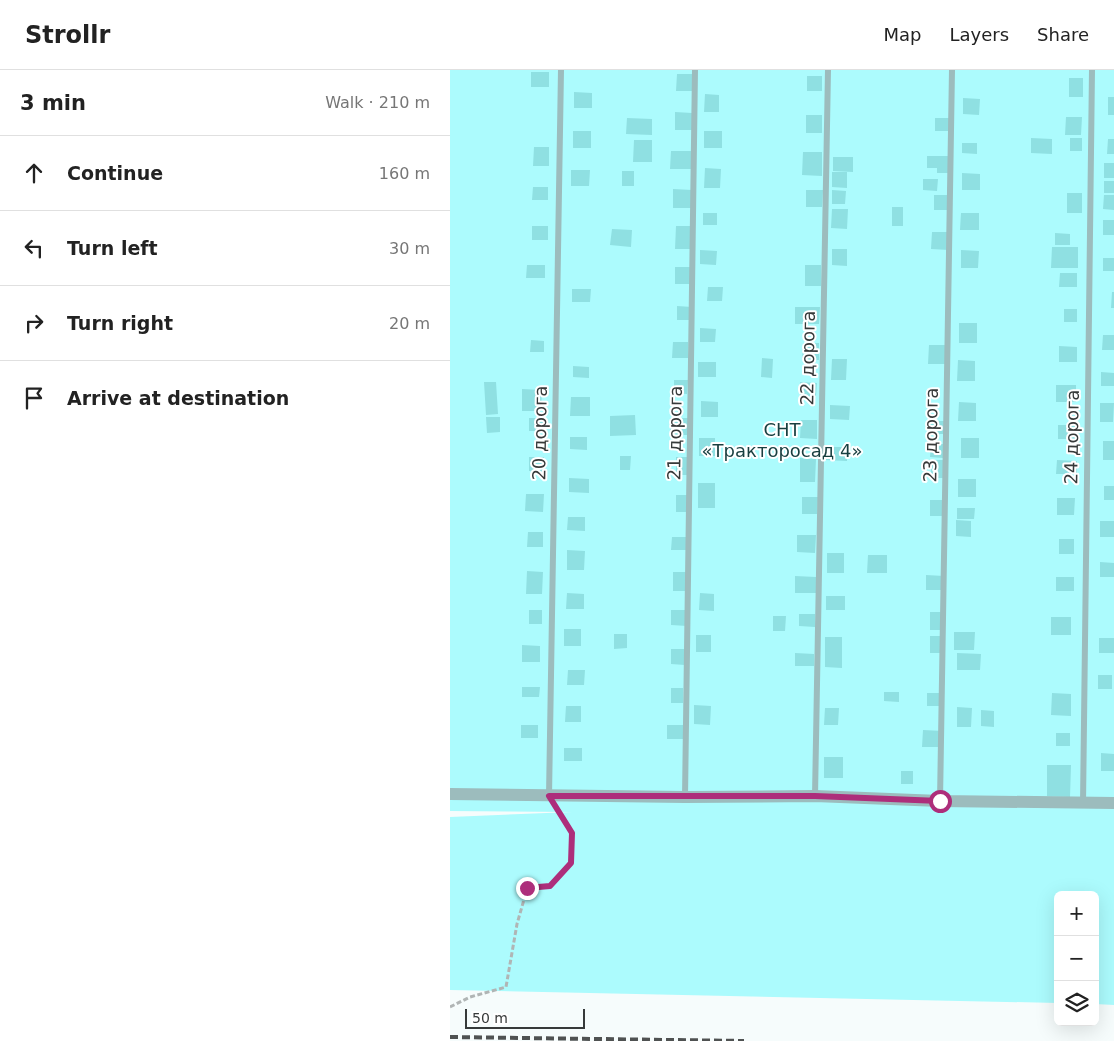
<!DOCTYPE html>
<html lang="en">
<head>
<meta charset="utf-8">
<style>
	body { margin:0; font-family:"DejaVu Sans",sans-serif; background:#f6f6f6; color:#222 }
	.controls { position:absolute; right:15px; bottom:15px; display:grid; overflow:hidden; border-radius:8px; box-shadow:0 5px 20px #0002 }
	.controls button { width:45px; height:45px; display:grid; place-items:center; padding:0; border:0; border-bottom:1px solid #e0e0e0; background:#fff; color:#222; font:25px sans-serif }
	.scale { position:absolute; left:15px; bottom:12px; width:120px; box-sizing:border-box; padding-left:5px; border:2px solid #373a3a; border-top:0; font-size:14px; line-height:18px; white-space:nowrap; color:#373a3a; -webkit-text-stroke:4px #fff; paint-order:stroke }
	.stop { position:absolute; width:15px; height:15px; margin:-11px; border:4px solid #ad2e7b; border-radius:50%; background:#fff }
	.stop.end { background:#ad2e7b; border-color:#fff; box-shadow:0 1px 5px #0008 }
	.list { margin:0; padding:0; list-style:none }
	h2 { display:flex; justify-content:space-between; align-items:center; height:65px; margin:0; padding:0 20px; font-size:21px }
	h2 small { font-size:16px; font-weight:400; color:#767676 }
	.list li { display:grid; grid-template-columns:32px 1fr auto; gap:15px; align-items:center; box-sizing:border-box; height:75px; padding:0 20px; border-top:1px solid #e0e0e0 }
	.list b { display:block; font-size:19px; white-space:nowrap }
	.list em { font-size:16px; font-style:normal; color:#767676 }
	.icon { flex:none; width:28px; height:28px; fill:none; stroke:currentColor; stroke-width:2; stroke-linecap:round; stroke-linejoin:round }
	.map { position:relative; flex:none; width:664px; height:971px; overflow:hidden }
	header { display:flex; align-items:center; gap:30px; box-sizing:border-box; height:70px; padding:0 25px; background:#fff; border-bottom:1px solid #e0e0e0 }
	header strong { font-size:24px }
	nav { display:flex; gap:28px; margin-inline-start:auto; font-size:18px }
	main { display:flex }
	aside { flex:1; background:#fff }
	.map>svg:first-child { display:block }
	.green { fill:#acfbfd }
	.building { fill:#8fe0e2 }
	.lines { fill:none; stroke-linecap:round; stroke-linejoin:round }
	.path { stroke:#b0b5b5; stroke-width:3; stroke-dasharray:5 2.5; stroke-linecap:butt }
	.lane { stroke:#9cbcbd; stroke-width:6 }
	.street { stroke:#9cbcbd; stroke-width:12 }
	.rail { stroke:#4f5252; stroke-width:4; stroke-dasharray:8 4; stroke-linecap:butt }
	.route { stroke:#ad2e7b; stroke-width:6 }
	.labels { text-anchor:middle; stroke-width:4; stroke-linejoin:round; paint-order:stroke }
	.street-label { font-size:18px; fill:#373a3a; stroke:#fff }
	.park-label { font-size:18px; fill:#183f40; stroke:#fff }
</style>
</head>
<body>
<header>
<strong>Strollr</strong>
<nav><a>Map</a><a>Layers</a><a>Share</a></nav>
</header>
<main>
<aside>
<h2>3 min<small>Walk · 210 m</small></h2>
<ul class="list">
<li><svg class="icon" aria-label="ahead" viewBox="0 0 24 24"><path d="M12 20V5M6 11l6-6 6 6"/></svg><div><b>Continue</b></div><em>160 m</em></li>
<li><svg class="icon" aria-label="left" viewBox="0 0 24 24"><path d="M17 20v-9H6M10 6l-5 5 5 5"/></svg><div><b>Turn left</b></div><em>30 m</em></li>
<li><svg class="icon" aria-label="right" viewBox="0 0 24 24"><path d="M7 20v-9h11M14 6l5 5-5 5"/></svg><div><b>Turn right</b></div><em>20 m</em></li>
<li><svg class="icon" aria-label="arrive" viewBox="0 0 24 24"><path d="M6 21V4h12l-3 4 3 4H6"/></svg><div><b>Arrive at destination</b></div></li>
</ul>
</aside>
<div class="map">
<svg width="664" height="971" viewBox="0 0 664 971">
	<rect width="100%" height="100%" fill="#f6fcfc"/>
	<path class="green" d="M0 0H664V935L645 934V825H608V933L0 920V747L122 742 0 741Z"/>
	<path class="building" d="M81 2H99V17H81Z
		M227 4H243V21H226Z
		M357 6H372V21H357Z
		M619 8H633V27H619Z
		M124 22 142 23V38H124Z
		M255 24 269 25V42H254Z
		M658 27H664V45H658Z
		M513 28 530 29 529 45 513 44Z
		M225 42 242 43V60H225Z
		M356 45H372V63H356Z
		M616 47H632L631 65H615Z
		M177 48 202 49V65L176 64Z
		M485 48H499V61H485Z
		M123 61H141V78H123Z
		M254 61H272V78H254Z
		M581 68 602 69V84L581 83Z
		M620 68H632V81H620Z
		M658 69H664V84H657Z
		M184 70H202V92H183Z
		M512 73H527V84L512 83Z
		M84 77H99V96H83Z
		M221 81H242L241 99H220Z
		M353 82H372V106L352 105Z
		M477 86H498V103H487V98H477Z
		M383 87H403V102L383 101Z
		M654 93H664V108H654Z
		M255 98 271 99 270 118H254Z
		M121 100H140L139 116H121Z
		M172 101H184V116H172Z
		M382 102H397V118L382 117Z
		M512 103 530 104V120H512Z
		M473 109H488L487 121 473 120Z
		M654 111H664V123H654Z
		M83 117H98V130H82Z
		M223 119 242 120V138H223Z
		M356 120H373L372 137H356Z
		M382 120 396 121 395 134H382Z
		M617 123H632V143H617Z
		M484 125H500V140H484Z
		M654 125H664V140L653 139Z
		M442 137H453V156H442Z
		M382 139H398L397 159 381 158Z
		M253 143H267V155H253Z
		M511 143H529V160H510Z
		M653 150H664V165H653Z
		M82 156H98V170H82Z
		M226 156H242V179H225Z
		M162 159 182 160 181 177 160 175Z
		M482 162H499V180L481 179Z
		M605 163 620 164V175H605Z
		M602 177H628V198H601Z
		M382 179H397V196L382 195Z
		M250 180 267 181 266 195 250 194Z
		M511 180 529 181 528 198H511Z
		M653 188H664V201H653Z
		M77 195H95V208H76Z
		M355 195H371V216H355Z
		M225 197H242L241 214H225Z
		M610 203H627V217H609Z
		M258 217H273L272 231H257Z
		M122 219H141L140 232H122Z
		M662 222H664V238H661Z
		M227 236 242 237 241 250H227Z
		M345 237H370L369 254H345Z
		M614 239H627V252H614Z
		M509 253H527V273H509Z
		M250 258 266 259 265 272H250Z
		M653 265H664V280H652Z
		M81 270 94 271V282H80Z
		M223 272H238V288H222Z
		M353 273H369V290H352Z
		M479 275H497V294H478Z
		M609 276 627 277V292H609Z
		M312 288 323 289 322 308 311 307Z
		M382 289H397L396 310H381Z
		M508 290 525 291V311H507Z
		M248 292H266V307H248Z
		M123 296 139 297V308L123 307Z
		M651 302 664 303V316H651Z
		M224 310H238L237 324 224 323Z
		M34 312H46L48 344 36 345Z
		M350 312 367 313 366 326H350Z
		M606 315H626V332H606Z
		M72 319 92 320 91 341H72Z
		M121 327H140V346H120Z
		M251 331 268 332V347H251Z
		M509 332 526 333V351H508Z
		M650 333H664L663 352H650Z
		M380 335 400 336 399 350 380 349Z
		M185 345 186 365 160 366V346Z
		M36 347H50V362L37 363Z
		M79 348H93V361H79Z
		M220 348H239V365H220Z
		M351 350H367V369L350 368Z
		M480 351H497V364H479Z
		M608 355H626V369H608Z
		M120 367H137V380L120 379Z
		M249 368H265V386H249Z
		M511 368H529V388H511Z
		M653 371H664V390H653Z
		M481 374H493V388L480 387Z
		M377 377H397V391L376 390Z
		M170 386H181L180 400H170Z
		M79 387H94V401H79Z
		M226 387H239L238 405H226Z
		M350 388 366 389 365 412H350Z
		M481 390H496V408H481Z
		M607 390 627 391V404H606Z
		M119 408 139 409V423L119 422Z
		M508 409H526V427H508Z
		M248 413H265V438H248Z
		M654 416H664V430H654Z
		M76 424H94L93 442 75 441Z
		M226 425H238V442H226Z
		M352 427H368L367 444H352Z
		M607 428H625L624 445H607Z
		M480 430H495L494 446H480Z
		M507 438H525L524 449H507Z
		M118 447H135V461L117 460Z
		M506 450 521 451V467L506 466Z
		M650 451H664V467H650Z
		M78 462H93V477H77Z
		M347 465H366L365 483 347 482Z
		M222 467H236V480H221Z
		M609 469H624V484H609Z
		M117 480 135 481 134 500H117Z
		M377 483H394V503H377Z
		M418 485H437V503H417Z
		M650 492 664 493V507H650Z
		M77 501 93 502 92 524H76Z
		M223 502H237L236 521H223Z
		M476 505 494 506 493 520H476Z
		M345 506 366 507V523H345Z
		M606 507H624V521H606Z
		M117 523 134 524V539H116Z
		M250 523 264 524V541L249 540Z
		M376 526H395V540H376Z
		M79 540H92V554H79Z
		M221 540H237V556L221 555Z
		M480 542H493V560H480Z
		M349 544H365V557L349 556Z
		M323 546H336L335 561H323Z
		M601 547H621V565H601Z
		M114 559H131V576H114Z
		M504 562H525L524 580H504Z
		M164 564H177V578L164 579Z
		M246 565H261V582H246Z
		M480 566H494V583H480Z
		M375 567H392V598L375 597Z
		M649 568H664V583H649Z
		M72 575 90 576V592H72Z
		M221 579H236L235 595 221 594Z
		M345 583 364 584V596H345Z
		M507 583 531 584 530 600H507Z
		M118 600H135L134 615H117Z
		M648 605H662V619H648Z
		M72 617H90L89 627H72Z
		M221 618H233V633H221Z
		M434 622H449V632L434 631Z
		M477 623H493L492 636H477Z
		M602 623 621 624V646L601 645Z
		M244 635 261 636 260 655 244 654Z
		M116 636H131V652H115Z
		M507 637 522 638 521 657H507Z
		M375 638H389L388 655H374Z
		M531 640 544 641V657L531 656Z
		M71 655H88V668H71Z
		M217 655H234V669H217Z
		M473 660 493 661 492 677H472Z
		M606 663H620V676H606Z
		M114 678H132V691H114Z
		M651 683 664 684V701H651Z
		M374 687H393V708H374Z
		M597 695H621L620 727 597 726Z
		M451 701H463V714H451Z"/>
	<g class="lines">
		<path class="path" d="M0 937 20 927 56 917 67 854 77 819 100 816 121 793 122 763 108 739"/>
		<path class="lane" d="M99 726 111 0
			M365 726 378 0
			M235 727 245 0
			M490 731 502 0
			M633 734 642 0"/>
		<path class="street" d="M0 724 235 727 365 726 490 731 664 733"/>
		<path class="rail" d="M0 967 294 971"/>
	</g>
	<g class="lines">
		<path class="route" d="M77 818 100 816 121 793 122 763 99 726H365L490 731"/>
	</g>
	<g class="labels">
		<g class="street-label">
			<text transform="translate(358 288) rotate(-89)" y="6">22 дорога</text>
			<text transform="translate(90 363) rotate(-89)" y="6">20 дорога</text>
			<text transform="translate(225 363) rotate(-89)" y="6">21 дорога</text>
			<text transform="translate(481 365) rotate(-89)" y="6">23 дорога</text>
			<text transform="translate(622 367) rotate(-89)" y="6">24 дорога</text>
		</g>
		<g class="park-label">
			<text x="332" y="366">СНТ<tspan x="332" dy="21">«Тракторосад 4»</tspan></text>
		</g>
	</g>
</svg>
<div class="controls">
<button>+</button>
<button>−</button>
<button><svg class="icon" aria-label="layers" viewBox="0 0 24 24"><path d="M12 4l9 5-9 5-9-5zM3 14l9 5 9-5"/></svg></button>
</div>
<div class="scale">50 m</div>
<div class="stop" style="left:490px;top:731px"></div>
<div class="stop end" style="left:77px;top:818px"></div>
</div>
</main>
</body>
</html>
